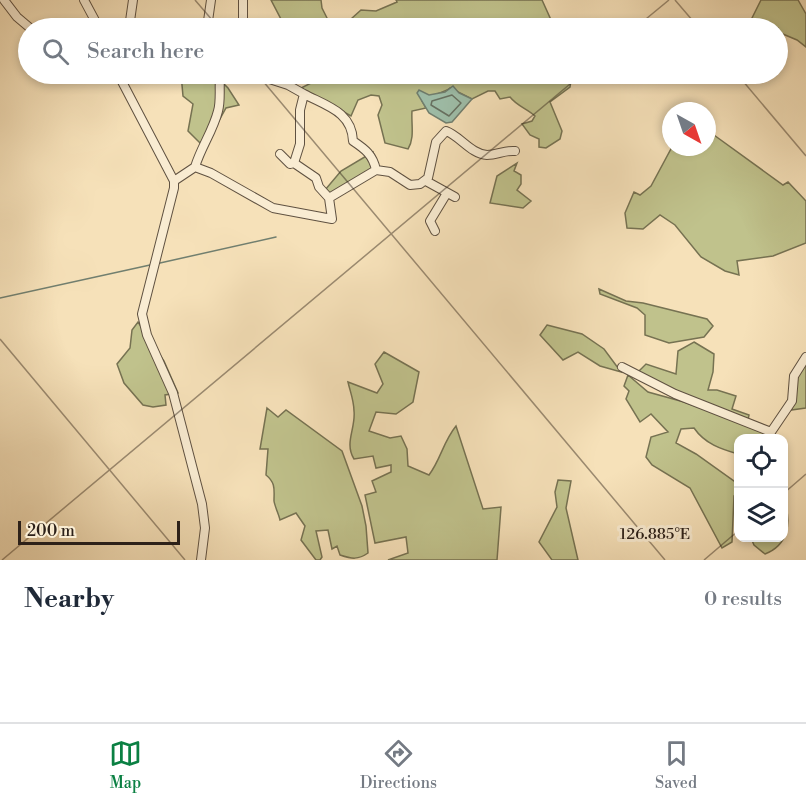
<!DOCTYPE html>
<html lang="en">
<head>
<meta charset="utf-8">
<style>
	body { margin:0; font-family:"Libre Bodoni",serif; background:#f6f6f7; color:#1f2937 }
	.controls { position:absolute; right:18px; bottom:18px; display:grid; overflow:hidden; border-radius:12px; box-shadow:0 3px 9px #0003 }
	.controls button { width:54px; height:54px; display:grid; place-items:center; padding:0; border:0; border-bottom:2px solid #e0e1e3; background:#fff; color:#1f2937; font:30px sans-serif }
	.compass { position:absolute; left:662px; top:102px; width:54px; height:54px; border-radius:50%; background:#fff; box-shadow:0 3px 9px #0003; rotate:140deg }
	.scale { position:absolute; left:18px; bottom:15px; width:162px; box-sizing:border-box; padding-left:6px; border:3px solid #2d2119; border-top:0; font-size:16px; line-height:21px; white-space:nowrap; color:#2d2119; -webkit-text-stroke:4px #f9ecd2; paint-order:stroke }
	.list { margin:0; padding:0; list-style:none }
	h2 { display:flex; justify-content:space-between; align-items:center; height:78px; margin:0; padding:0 24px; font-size:26px }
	h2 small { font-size:20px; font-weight:400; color:#747a83 }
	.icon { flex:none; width:33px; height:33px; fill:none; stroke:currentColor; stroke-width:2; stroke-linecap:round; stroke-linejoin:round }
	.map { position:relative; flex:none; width:806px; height:560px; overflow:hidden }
	.search { position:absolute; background:#fff; box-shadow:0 3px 9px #0003; left:18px; right:18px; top:18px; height:66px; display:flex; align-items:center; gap:15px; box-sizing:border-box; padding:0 21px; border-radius:33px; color:#747a83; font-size:22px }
	.sheet { height:162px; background:#fff }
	nav { display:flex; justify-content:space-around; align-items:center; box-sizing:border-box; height:84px; border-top:2px solid #e0e1e3; background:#fff; font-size:16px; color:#747a83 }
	nav a { display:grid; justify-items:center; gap:3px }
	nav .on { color:#0b8043 }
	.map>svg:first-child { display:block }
	.green { fill:#c0c28c; stroke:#767252; stroke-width:1.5 }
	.water { fill:#9ebea9; stroke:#717f6f; stroke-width:1.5 }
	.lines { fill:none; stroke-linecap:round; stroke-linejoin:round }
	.shore { stroke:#667061; stroke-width:1.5 }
	.stream { stroke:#717f6f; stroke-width:1.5 }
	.minor-casing { stroke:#5f5141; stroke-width:10 }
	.minor { stroke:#f9ecd2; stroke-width:8 }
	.ticks { fill:none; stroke:#2d2119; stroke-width:1.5; stroke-opacity:0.45 }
	.ticks-label { font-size:15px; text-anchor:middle; fill:#2d2119; stroke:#f9ecd2; stroke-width:6; stroke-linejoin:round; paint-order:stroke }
</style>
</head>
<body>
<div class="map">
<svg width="806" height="560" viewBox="0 0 806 560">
	<rect width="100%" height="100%" fill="#f6e1b9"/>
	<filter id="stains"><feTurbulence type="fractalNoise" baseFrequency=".00333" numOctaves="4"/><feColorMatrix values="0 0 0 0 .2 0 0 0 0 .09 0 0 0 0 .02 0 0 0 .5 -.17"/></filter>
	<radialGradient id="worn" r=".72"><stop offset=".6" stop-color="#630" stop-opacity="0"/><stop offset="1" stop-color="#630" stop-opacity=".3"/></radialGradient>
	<path class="green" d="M271 0H321L322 8 329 22 328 28H304L299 25 282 21Z
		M396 0H542L552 22 557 28H341L361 10 376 11 397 2Z
		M761 0H798L806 14V47L797 40 778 32V28L764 27 763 28H747Z
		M181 74 194 75 204 83 214 74 228 88 239 105 226 108 216 126 200 143 188 131 193 104 183 96Z
		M329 74H572L570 87 550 102 562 131 560 139 546 148 539 147V139L530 135 522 124 532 121 535 116C526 108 517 106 510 97L500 99 495 91H488L472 99 450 88C442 94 431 94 422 101L426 108 412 111C411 124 415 138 408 149L385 143 378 115 382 105 379 96 371 95 358 100 351 116 301 88Z
		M707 130 783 185 788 182 806 201V243L773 256 737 261 739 275 725 271 701 257 675 225 660 215 643 229 627 228 625 213 634 192 640 195 651 186 672 147H707Z
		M373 152 378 173 335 196 325 190 341 171Z
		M517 163 514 171 521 175V184L517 190 531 201 523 208 490 203 497 176Z
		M599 289 626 301 643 303 707 319 713 326 704 337 669 343 645 335V315L637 308 600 294Z
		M138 322 164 361 178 393 165 395 166 405 153 407 143 405 124 383 117 364 130 348 132 330Z
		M547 325 582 334 604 349 621 372 600 366 578 352 563 360 540 335Z
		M694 342 714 354 713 372 708 390H717L736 396 732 409 749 415 748 420 688 397 638 372 646 364 676 374 678 351Z
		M384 352 419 372 413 402 396 414 376 412 369 431 390 438 401 436 407 449 408 466 429 475C441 459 443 442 456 426L483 509 501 507 497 560H388L408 553 406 537 375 543 365 495 376 492 372 481 391 472V465L376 468 373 456 354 459C344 443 356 428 354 411 354 401 350 391 348 382L377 393 383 384 375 364Z
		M806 361V408L791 410 796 393 797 375Z
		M628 375 648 392 684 402 776 435 780 438 738 439V454C721 449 705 444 694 428L681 429 676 443 696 454 738 484V493L734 496 732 542 722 548 690 488 652 465 646 457 651 437 668 432 651 414 640 422 626 399 629 391 624 386Z
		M267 408 278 417 286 410 342 451 362 506 366 526 368 553C358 560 352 559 340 555L337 546 332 549 328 530 316 531 322 557 320 560H316L301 540 305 526 296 513 280 520C279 515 275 507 274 501 274 490 276 483 266 475L268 449H260Z
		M558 480 571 481 566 508 578 560H552L539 542 557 507 555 492Z
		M784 500C792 523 788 545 765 554L754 545 751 538H784Z"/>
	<path class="water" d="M453 86 459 93 472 99 452 122 446 123 429 113 417 93 419 90 429 95 445 92Z"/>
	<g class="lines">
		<path class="shore" d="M452 95 461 103 449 116 431 105 432 101Z"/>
		<path class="stream" d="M160 263 276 237
			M0 298 150 265"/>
		<defs>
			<path id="minor" d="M4 0 17 17 30 28
				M84 0 99 28
				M129 28 133 0
				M163 28 188 24 204 28
				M207 28 211 0
				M243 28V0
				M118 74 174 181V188L142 314 147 335 173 393 202 504 205 528 201 560
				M254 74 288 85 304 94 300 110V144L294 163
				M304 94C327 106 352 112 353 141 365 149 373 155 376 170
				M195 167C201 147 213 131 218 111 221 101 219 88 220 78L225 74
				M174 181 195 167 211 173 273 208 332 219 329 198 319 187 316 178 294 163 290 164 280 154
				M426 181 455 197
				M329 198 376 170 390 172 410 185 420 184 428 178 436 142 446 131C460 136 471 154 487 155 497 155 505 150 515 151
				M435 231 430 221 447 193
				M622 367 675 394 771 432 792 401 794 376 806 357"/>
		</defs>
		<use href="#minor" class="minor-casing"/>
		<use href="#minor" class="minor"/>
	</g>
	<path class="ticks" d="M195 0 219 28M675 0 699 28M635 28 669 0M257 74 665 560M737 74 806 156M0 339 185 560M784 493 806 474M2 560 582 74M704 560 738 531"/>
	<g class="ticks-label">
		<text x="655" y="539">126.885°E</text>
	</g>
	<rect width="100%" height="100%" filter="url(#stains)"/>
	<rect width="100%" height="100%" fill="url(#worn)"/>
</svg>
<div class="controls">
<button><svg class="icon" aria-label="locate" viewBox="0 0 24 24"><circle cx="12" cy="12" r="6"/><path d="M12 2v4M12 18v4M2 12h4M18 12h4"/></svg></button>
<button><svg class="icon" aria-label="layers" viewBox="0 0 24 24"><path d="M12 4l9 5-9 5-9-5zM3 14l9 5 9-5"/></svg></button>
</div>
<svg class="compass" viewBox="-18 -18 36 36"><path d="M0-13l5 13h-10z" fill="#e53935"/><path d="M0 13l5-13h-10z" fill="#747a83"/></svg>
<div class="scale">200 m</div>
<div class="search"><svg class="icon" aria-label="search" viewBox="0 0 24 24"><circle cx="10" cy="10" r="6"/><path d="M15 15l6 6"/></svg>Search here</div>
</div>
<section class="sheet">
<h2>Nearby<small>0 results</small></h2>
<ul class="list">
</ul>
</section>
<nav>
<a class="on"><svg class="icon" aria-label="map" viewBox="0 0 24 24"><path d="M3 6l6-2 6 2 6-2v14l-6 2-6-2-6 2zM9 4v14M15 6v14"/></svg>Map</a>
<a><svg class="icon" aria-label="directions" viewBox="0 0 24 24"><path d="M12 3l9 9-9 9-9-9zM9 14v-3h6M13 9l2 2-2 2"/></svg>Directions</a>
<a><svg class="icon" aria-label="saved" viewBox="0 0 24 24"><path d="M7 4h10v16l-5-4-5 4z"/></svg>Saved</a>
</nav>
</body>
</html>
